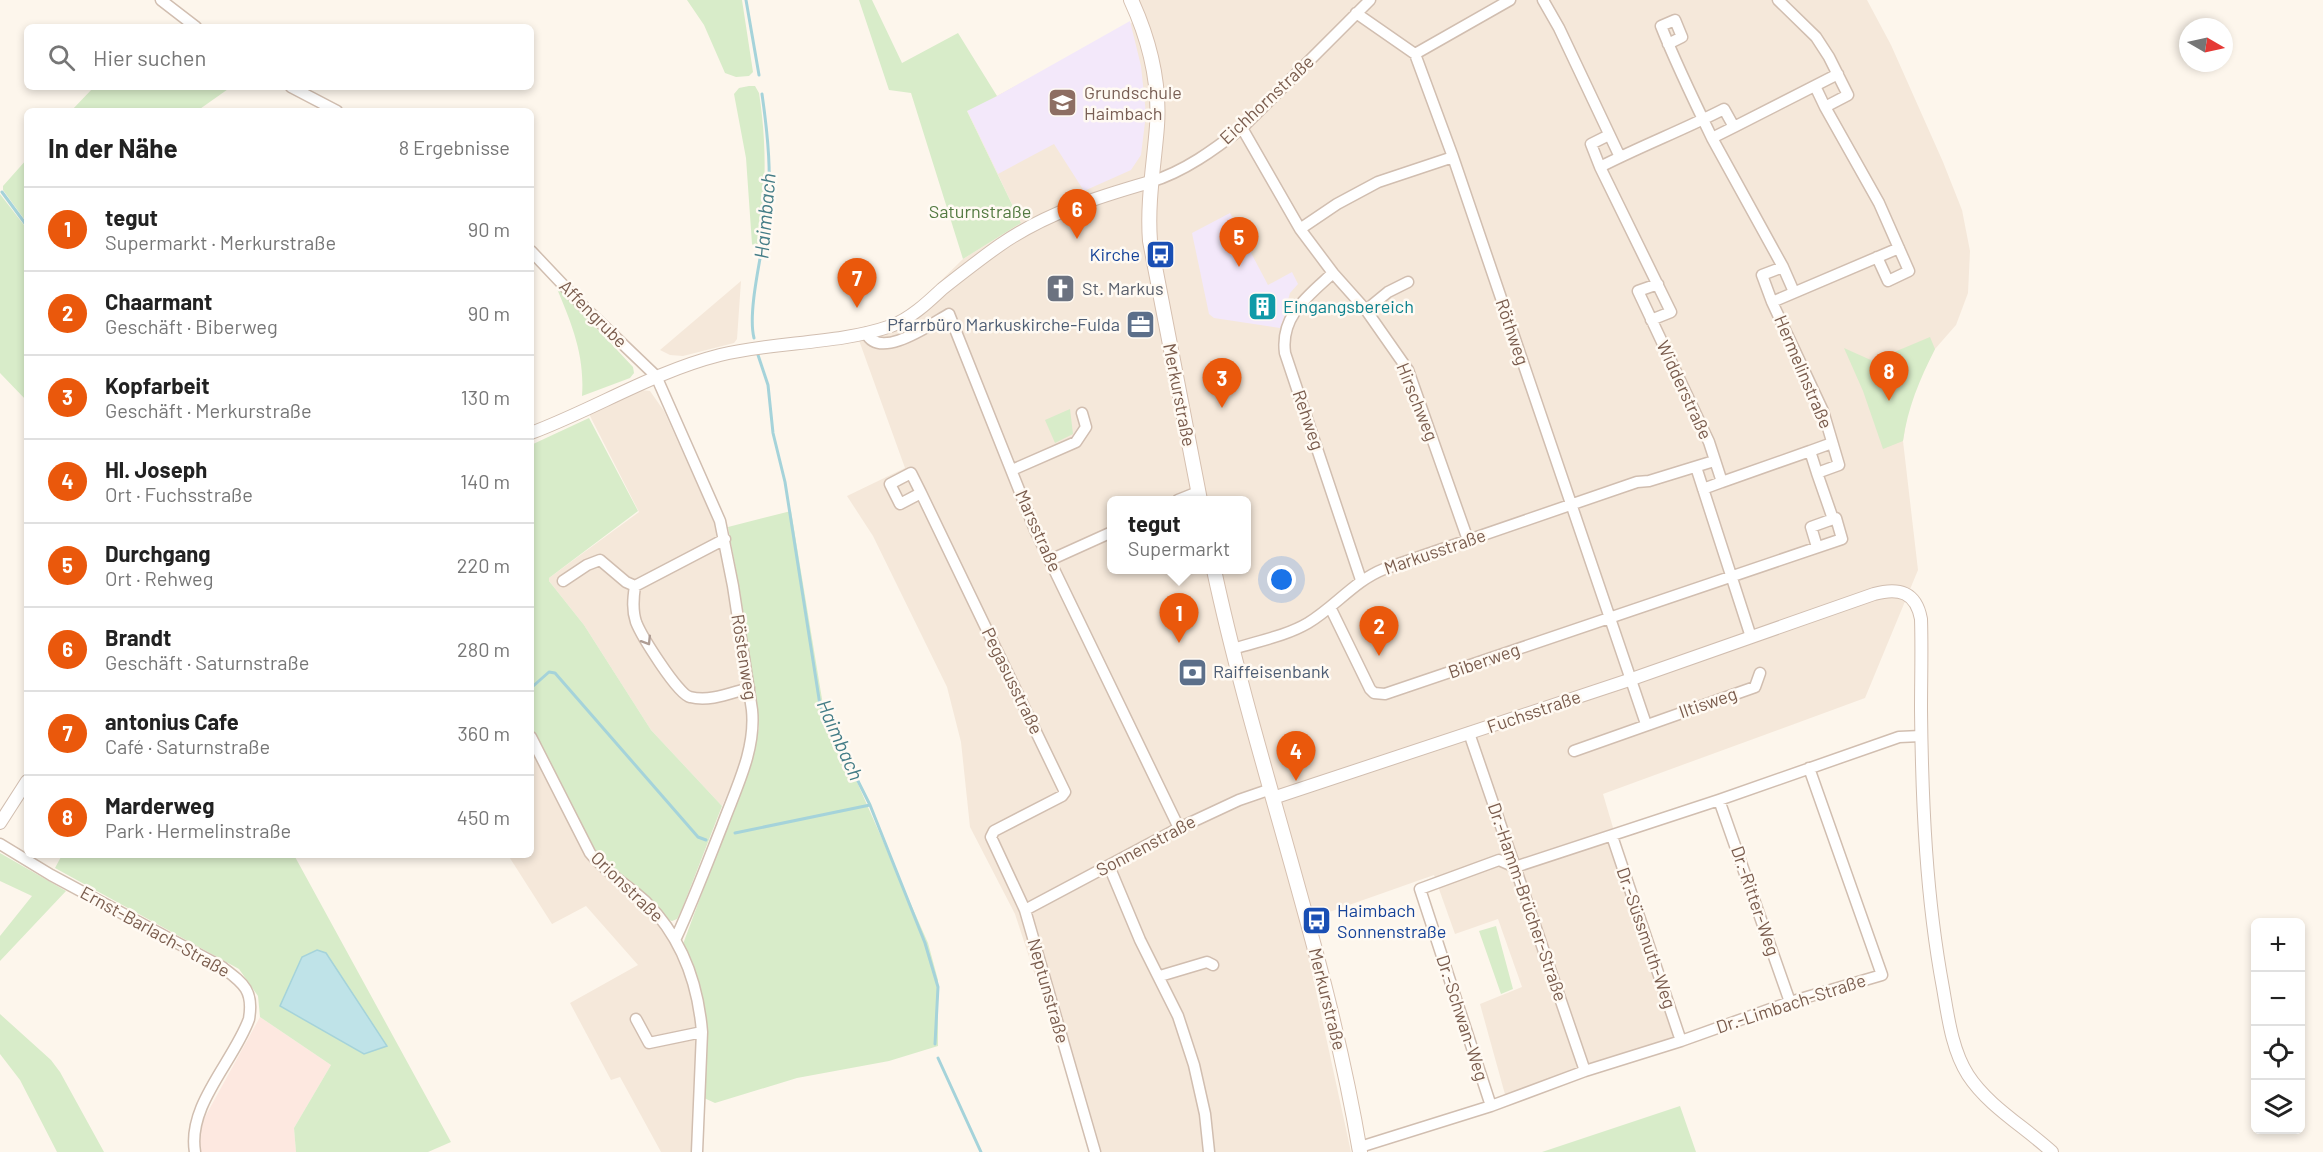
<!DOCTYPE html>
<html lang="de">
<head>
<meta charset="utf-8">
<style>
	body { margin:0; font-family:Barlow,sans-serif; background:#f6f6f6; color:#222 }
	.controls { position:absolute; right:18px; bottom:18px; display:grid; overflow:hidden; border-radius:9px; box-shadow:0 3px 9px #0003 }
	.controls button { width:54px; height:54px; display:grid; place-items:center; padding:0; border:0; border-bottom:2px solid #e0e0e0; background:#fff; color:#222; font:30px sans-serif }
	.compass { position:absolute; left:2179px; top:18px; width:54px; height:54px; border-radius:50%; background:#fff; box-shadow:0 3px 9px #0003; rotate:99deg }
	.you { position:absolute; left:1282px; top:580px; width:21px; height:21px; margin:-15px; border:4px solid #fff; border-radius:50%; background:#1a73e8; box-shadow:0 0 0 9px #1a73e833 }
	.badge { display:grid; place-items:center; width:39px; height:39px; border-radius:50%; background:#ea580c; color:#fff; font-size:20px; font-weight:700 }
	.pin { position:absolute; translate:-50% -50px; filter:drop-shadow(0 2px 3px #0008) }
	.pin::after { content:''; position:absolute; top:32px; width:21px; height:18px; background:inherit; clip-path:polygon(0 0,100% 0,50% 100%) }
	.popup { position:absolute; left:1107px; top:496px; width:144px; height:78px; box-sizing:border-box; display:grid; place-content:center; border-radius:9px; background:#fff; filter:drop-shadow(0 2px 4px #0005); font-size:20px; white-space:nowrap; color:#767676 }
	.popup b { font-size:22px; color:#222 }
	.popup::after { content:''; position:absolute; left:50%; top:100%; margin-left:-12px; border:12px solid transparent; border-top-color:#fff }
	.list { margin:0; padding:0; list-style:none }
	h2 { display:flex; justify-content:space-between; align-items:center; height:78px; margin:0; padding:0 24px; font-size:26px }
	h2 small { font-size:20px; font-weight:400; color:#767676 }
	.list li { display:grid; grid-template-columns:39px 1fr auto; gap:18px; align-items:center; box-sizing:border-box; height:84px; padding:0 24px; border-top:2px solid #e0e0e0 }
	.list b { display:block; font-size:22px; white-space:nowrap }
	.list p { margin:0; font-size:20px; white-space:nowrap; color:#767676 }
	.list em { font-size:20px; font-style:normal; color:#767676 }
	.icon { flex:none; width:33px; height:33px; fill:none; stroke:currentColor; stroke-width:2; stroke-linecap:round; stroke-linejoin:round }
	.map { position:relative; flex:none; width:2323px; height:1152px; overflow:hidden }
	.search { position:absolute; background:#fff; box-shadow:0 3px 9px #0003; left:24px; top:24px; width:510px; height:66px; display:flex; align-items:center; gap:15px; box-sizing:border-box; padding:0 21px; border-radius:9px; color:#767676; font-size:22px }
	.panel { position:absolute; background:#fff; box-shadow:0 3px 9px #0003; left:24px; top:108px; width:510px; height:750px; border-radius:9px }
	.map>svg:first-child { display:block }
	.residential { fill:#f5e8da; fill-rule:evenodd }
	.commercial { fill:#fde8e0 }
	.education { fill:#f3e8fa }
	.green { fill:#d8ecc9 }
	.water { fill:#bfe3e8; stroke:#a5d3da; stroke-width:1.5 }
	.lines { fill:none; stroke-linecap:round; stroke-linejoin:round }
	.stream { stroke:#a5d3da; stroke-width:3 }
	.minor-casing { stroke:#d1beb0; stroke-width:13 }
	.tertiary-casing { stroke:#d1beb0; stroke-width:14 }
	.secondary-casing { stroke:#d6c0b0; stroke-width:16 }
	.minor { stroke:#fff; stroke-width:10 }
	.tertiary { stroke:#fff; stroke-width:12 }
	.secondary { stroke:#fff; stroke-width:14 }
	.oneway { stroke:#af9d94 }
	.labels { text-anchor:middle; stroke-width:5; stroke-linejoin:round; paint-order:stroke }
	.education-label { font-size:18px; fill:#785e54; stroke:#fffaf3; text-anchor:start }
	.street-label { font-size:18px; fill:#7a5c4d; stroke:#fffaf3 }
	.park-label { font-size:18px; fill:#537a41; stroke:#fffaf3 }
	.transit-label { font-size:18px; fill:#164399; stroke:#fffaf3; text-anchor:end }
	.worship-label { font-size:18px; fill:#5b616d; stroke:#fffaf3; text-anchor:start }
	.culture-label { font-size:18px; fill:#0d838f; stroke:#fffaf3; text-anchor:start }
	.service-label { font-size:18px; fill:#4e5e75; stroke:#fffaf3; text-anchor:end }
	.water-label { font-size:20px; font-style:italic; fill:#437c86; stroke:#fffaf3 }
</style>
</head>
<body>
<div class="map">
<svg width="2323" height="1152" viewBox="0 0 2323 1152">
	<rect width="100%" height="100%" fill="#fdf6ec"/>
	<path class="residential" d="M1136 0H1867L1891 45 1943 162 1962 210 1970 251 1968 293 1956 325 1935 349 1920 378 1908 410 1903 441 1918 570 1865 698 1603 794 1645 935 1679 1040 1506 1098 1480 1004 1522 987 1498 919 1455 934 1434 875 1301 922 1351 1152H1090L1050 1015 1044 1003 1015 914 970 827 961 742 947 687 873 536 847 496 905 468 856 332 908 313 963 259 1021 223 967 110 997 96 1144 16ZM1112 500H1246V570H1112Z
		M741 281 737 339 734 343 683 356 670 355 660 350Z
		M641 390 650 391 664 411 714 522 723 556 748 711V736L737 773 722 806 651 730 584 625 549 581V578L639 512 589 414Z
		M531 746 632 894 664 929 687 974 698 1032 693 1152H661L620 1077 611 1080 570 1003 638 965 586 906 552 924 508 855H531Z"/>
	<path class="commercial" d="M260 1017 331 1065 294 1128 296 1152H200V1126Z"/>
	<path class="education" d="M1130 21 1141 66 1146 114 1141 155 1131 170 1084 191 1054 144 998 174 967 110 997 96Z
		M1230 213 1268 285 1292 272 1298 284 1290 293 1288 300 1290 301 1280 328 1214 318 1209 314 1192 233Z"/>
	<path class="green" d="M687 0H742L753 72 749 76 736 77 725 73 704 25Z
		M859 0H872L902 63 958 33 997 96 967 111 1021 223 963 259 911 93 889 90Z
		M749 86H755L759 93C767 144 766 192 759 243L754 246 752 244 746 158 734 94 739 88Z
		M94 87H231L197 111H71Z
		M27 159V223L3 190V186Z
		M0 194 27 229V401L0 373Z
		M555 284 633 367 634 373 630 378 582 396C585 354 571 322 555 284Z
		M1930 337 1935 349C1919 381 1908 407 1903 441L1883 449 1863 391 1844 348 1873 361Z
		M1070 409 1073 434 1055 443 1045 420Z
		M589 418 638 511 549 578V581L584 625 651 730 722 806 682 909 677 919 672 921 666 919 594 852 531 728V445Z
		M791 511 823 705 928 943 938 980V1046L889 1061 797 1078 715 1103 704 1098 702 998 683 944 752 759 759 728 740 592 728 527Z
		M0 853 66 891 0 961V936L32 896 0 881Z
		M62 855H294L451 1142 428 1152H296L294 1128 331 1065 260 1017 258 996 239 969 55 868Z
		M1496 926 1513 989 1501 994 1479 931Z
		M0 1014 51 1060 60 1072 104 1152H57L20 1080 0 1054Z
		M1680 1106 1696 1152H1542Z"/>
	<path class="water" d="M317 950 326 953 387 1046 364 1054 280 1006 302 957Z"/>
	<g class="lines">
		<path class="stream" d="M746 0 759 75
			M2 192 27 226
			M754 338C747 311 763 249 767 218 772 176 768 136 762 94
			M758 355 768 385 773 433 785 482 820 705 870 805 925 943 938 987 935 1044
			M531 688 549 672 555 673 698 837 706 840
			M735 833 870 805
			M938 1058 981 1152"/>
		<defs>
			<path id="minor" d="M161 0 196 27
				M1543 0 1559 28 1620 157
				M1778 0 1816 37 1829 57 1848 95 1825 107 1815 86
				M1356 13 1415 54 1453 157 1646 724
				M1415 54 1510 0
				M291 87 337 111
				M1825 107 1879 203 1909 271 1888 281 1877 257
				M1734 127 1838 74
				M1242 128 1300 229 1333 273 1366 310 1408 370 1468 540
				M1609 135 1591 144 1600 167C1641 146 1683 130 1724 109L1734 127 1712 138C1694 101 1676 64 1661 26L1675 20 1682 37 1668 44
				M1712 138 1783 267 1794 292
				M1600 167 1671 312 1651 320
				M1150 182C1184 172 1215 149 1242 128L1370 0
				M1300 229 1337 204 1378 182 1453 157
				M531 251 584 307 656 376 720 521 733 586 752 710C756 750 736 788 722 826 707 864 693 901 676 938
				M1783 267 1762 275 1772 302 1899 248
				M1333 273C1308 296 1280 316 1285 353L1361 580
				M1658 284 1638 291 1709 442 1722 482 1703 489
				M1772 302 1823 411 1839 465 1817 473 1810 451 1832 443
				M1366 310 1388 292 1408 282
				M866 333C880 361 931 324 949 314L1035 530 1179 828
				M1696 467 1751 637
				M1012 470 1076 442 1086 427 1082 413
				M911 473 921 493 900 504 890 484Z
				M1817 473 1833 519
				M1722 482 1810 451
				M921 493 1065 792 1062 796 994 831 991 837 1025 910 1095 1152
				M1178 500 1198 492
				M1050 560 1112 532
				M563 581 587 565 600 560 626 582 635 586 725 539
				M635 586C633 599 632 610 636 622 641 635 678 695 690 697 710 702 730 693 749 688
				M1330 607 1370 689 1374 693 1385 694 1842 539 1836 518 1811 527 1817 547
				M1233 649C1258 641 1286 636 1308 623 1335 607 1354 581 1384 569L1637 482 1649 481 1714 461
				M1469 733 1585 1071
				M531 737 590 853C606 873 628 885 646 902 681 937 698 983 702 1032L697 1152
				M1574 751 1755 687 1760 673
				M1719 800 1790 1002
				M1612 836 1681 1041
				M0 844 51 875 222 967C243 983 254 990 249 1019 234 1061 187 1105 195 1152
				M1109 866 1140 940 1178 1016 1194 1065 1205 1114 1209 1152
				M1515 867 1719 800 1899 737 1921 736
				M1025 910 1179 828 1239 800 1271 789
				M1160 976 1207 962 1213 965
				M636 1019 649 1043 702 1032
				M1491 1106 1420 889 1499 860 1515 867
				M1360 1147 1491 1106 1585 1071 1681 1041 1790 1002 1882 975 1809 768"/>
			<path id="tertiary" d="M531 433C595 409 653 372 720 355 776 341 836 345 891 326 910 319 927 303 942 289 961 274 980 259 1000 245 1046 213 1098 197 1150 182
				M1273 798 1629 680 1874 594C1899 587 1916 592 1921 619 1922 649 1921 680 1921 710 1922 803 1926 897 1943 988 1948 1017 1952 1050 1968 1075 1988 1106 2025 1127 2052 1152
				M0 823 27 781"/>
			<path id="secondary" d="M1131 0C1149 39 1160 82 1157 126 1154 165 1147 202 1150 241L1200 500
				M1214 570C1256 765 1327 954 1360 1152"/>
		</defs>
		<use href="#minor" class="minor-casing"/>
		<use href="#tertiary" class="tertiary-casing"/>
		<use href="#secondary" class="secondary-casing"/>
		<use href="#minor" class="minor"/>
		<use href="#tertiary" class="tertiary"/>
		<use href="#secondary" class="secondary"/>
	</g>
	<defs><path id="oneway-chevron" d="M-2-3.5L2.5 0L-2 3.5" fill="none" stroke-width="1.6" stroke-linecap="round" stroke-linejoin="round" transform="scale(1.5)"/></defs>
	<use class="oneway" href="#oneway-chevron" transform="translate(647 641) rotate(58)"/>
	<defs>
		<symbol id="school-square" viewBox="-11 -11 22 22"><rect x="-9" y="-9" width="18" height="18" rx="4" fill="#8d6e63" stroke="#fffaf3"/><path d="M0-5L7-2L0 1L-7-2ZM-4 1L0 2.5L4 1V4Q0 6-4 4Z" fill="#fff"/></symbol>
		<symbol id="bus-square" viewBox="-11 -11 22 22"><rect x="-9" y="-9" width="18" height="18" rx="4" fill="#1a4fb4" stroke="#fffaf3"/><path d="M-5-6H5V4H4V6H2V4H-2V6H-4V4H-5ZM-3.5-4V0h7V-4ZM-3.5 1.2v1.5H-2V1.2ZM2 1.2v1.5H3.5V1.2Z" fill="#fff"/></symbol>
		<symbol id="church-square" viewBox="-11 -11 22 22"><rect x="-9" y="-9" width="18" height="18" rx="4" fill="#6b7280" stroke="#fffaf3"/><path d="M-1.2-6h2.4v3.5h3.3v2.4h-3.3V6h-2.4V-.1h-3.3v-2.4h3.3Z" fill="#fff"/></symbol>
		<symbol id="building-square" viewBox="-11 -11 22 22"><rect x="-9" y="-9" width="18" height="18" rx="4" fill="#0f9aa8" stroke="#fffaf3"/><path d="M-4-6H4V6H1V3H-1V6H-4ZM-2.5-4.3h1.7v1.8h-1.7ZM.8-4.3h1.7v1.8H.8ZM-2.5-1h1.7V.8h-1.7ZM.8-1h1.7V.8H.8Z" fill="#fff"/></symbol>
		<symbol id="office-square" viewBox="-11 -11 22 22"><rect x="-9" y="-9" width="18" height="18" rx="4" fill="#5c6f8a" stroke="#fffaf3"/><path d="M-6-3h4V-5.5h4V-3h4V5H-6ZM-1-4.5V-3h2v-1.5ZM-6 0V1H6V0Z" fill="#fff"/></symbol>
		<symbol id="bank-square" viewBox="-11 -11 22 22"><rect x="-9" y="-9" width="18" height="18" rx="4" fill="#5c6f8a" stroke="#fffaf3"/><path d="M-6-4H6V4H-6ZM0-2.3a2.3 2.3 0 1 0 0 4.6a2.3 2.3 0 1 0 0-4.6Z" fill="#fff"/></symbol>
	</defs>
	<g fill-rule="evenodd">
		<use href="#school-square" x="1046" y="86" width="33" height="33"/>
		<use href="#bus-square" x="1144" y="238" width="33" height="33"/>
		<use href="#church-square" x="1044" y="272" width="33" height="33"/>
		<use href="#building-square" x="1246" y="290" width="33" height="33"/>
		<use href="#office-square" x="1124" y="308" width="33" height="33"/>
		<use href="#bank-square" x="1176" y="656" width="33" height="33"/>
		<use href="#bus-square" x="1300" y="904" width="33" height="33"/>
	</g>
	<g class="labels">
		<g class="education-label">
			<text x="1084" y="99">Grundschule<tspan x="1084" dy="21">Haimbach</tspan></text>
		</g>
		<g class="street-label">
			<text transform="translate(1267 100) rotate(-43)" y="6">Eichhornstraße</text>
			<text transform="translate(593 314) rotate(45)" y="6">Affengrube</text>
			<text transform="translate(1512 332) rotate(71)" y="6">Röthweg</text>
			<text transform="translate(1803 372) rotate(67)" y="6">Hermelinstraße</text>
			<text transform="translate(1684 390) rotate(65)" y="6">Widderstraße</text>
			<text transform="translate(1179 395) rotate(79)" y="6">Merkurstraße</text>
			<text transform="translate(1417 402) rotate(68)" y="6">Hirschweg</text>
			<text transform="translate(1308 420) rotate(71)" y="6">Rehweg</text>
			<text transform="translate(1038 531) rotate(66)" y="6">Marsstraße</text>
			<text transform="translate(1435 552) rotate(-19)" y="6">Markusstraße</text>
			<text transform="translate(744 657) rotate(81)" y="6">Röstenweg</text>
			<text transform="translate(1484 661) rotate(-19)" y="6">Biberweg</text>
			<text transform="translate(1012 681) rotate(64)" y="6">Pegasusstraße</text>
			<text transform="translate(1708 703) rotate(-19)" y="6">Iltisweg</text>
			<text transform="translate(1534 712) rotate(-19)" y="6">Fuchsstraße</text>
			<text transform="translate(1146 846) rotate(-28)" y="6">Sonnenstraße</text>
			<text transform="translate(627 887) rotate(44)" y="6">Orionstraße</text>
			<text transform="translate(1755 901) rotate(71)" y="6">Dr.-Ritter-Weg</text>
			<text transform="translate(1527 902) rotate(71)" y="6">Dr.-Hamm-Brücher-Straße</text>
			<text transform="translate(155 932) rotate(29)" y="6">Ernst-Barlach-Straße</text>
			<text transform="translate(1646 938) rotate(71)" y="6">Dr.-Süssmuth-Weg</text>
			<text transform="translate(1048 991) rotate(74)" y="6">Neptunstraße</text>
			<text transform="translate(1327 999) rotate(76)" y="6">Merkurstraße</text>
			<text transform="translate(1791 1004) rotate(-18)" y="6">Dr.-Limbach-Straße</text>
			<text transform="translate(1462 1018) rotate(72)" y="6">Dr.-Schwan-Weg</text>
		</g>
		<g class="park-label">
			<text x="980" y="218">Saturnstraße</text>
		</g>
		<g class="transit-label">
			<text x="1140" y="261">Kirche</text>
			<text x="1337" y="917" text-anchor="start">Haimbach<tspan x="1337" dy="21">Sonnenstraße</tspan></text>
		</g>
		<g class="worship-label">
			<text x="1082" y="295">St. Markus</text>
		</g>
		<g class="culture-label">
			<text x="1283" y="313">Eingangsbereich</text>
		</g>
		<g class="service-label">
			<text x="1120" y="331">Pfarrbüro Markuskirche-Fulda</text>
			<text x="1213" y="678" text-anchor="start">Raiffeisenbank</text>
		</g>
		<g class="water-label">
			<text transform="translate(765 216) rotate(-85)" y="7">Haimbach</text>
			<text transform="translate(840 740) rotate(66)" y="7">Haimbach</text>
		</g>
	</g>
</svg>
<div class="controls">
<button>+</button>
<button>−</button>
<button><svg class="icon" aria-label="locate" viewBox="0 0 24 24"><circle cx="12" cy="12" r="6"/><path d="M12 2v4M12 18v4M2 12h4M18 12h4"/></svg></button>
<button><svg class="icon" aria-label="layers" viewBox="0 0 24 24"><path d="M12 4l9 5-9 5-9-5zM3 14l9 5 9-5"/></svg></button>
</div>
<svg class="compass" viewBox="-18 -18 36 36"><path d="M0-13l5 13h-10z" fill="#e53935"/><path d="M0 13l5-13h-10z" fill="#767676"/></svg>
<div class="you"></div>
<div class="pin badge" style="left:1179px;top:643px">1</div>
<div class="popup"><b>tegut</b>Supermarkt</div>
<div class="pin badge" style="left:1379px;top:656px">2</div>
<div class="pin badge" style="left:1222px;top:408px">3</div>
<div class="pin badge" style="left:1296px;top:781px">4</div>
<div class="pin badge" style="left:1239px;top:267px">5</div>
<div class="pin badge" style="left:1077px;top:239px">6</div>
<div class="pin badge" style="left:857px;top:308px">7</div>
<div class="pin badge" style="left:1889px;top:401px">8</div>
<div class="search"><svg class="icon" aria-label="search" viewBox="0 0 24 24"><circle cx="10" cy="10" r="6"/><path d="M15 15l6 6"/></svg>Hier suchen</div>
<section class="panel">
<h2>In der Nähe<small>8 Ergebnisse</small></h2>
<ul class="list">
<li><span class="badge">1</span><div><b>tegut</b><p>Supermarkt · Merkurstraße</p></div><em>90 m</em></li>
<li><span class="badge">2</span><div><b>Chaarmant</b><p>Geschäft · Biberweg</p></div><em>90 m</em></li>
<li><span class="badge">3</span><div><b>Kopfarbeit</b><p>Geschäft · Merkurstraße</p></div><em>130 m</em></li>
<li><span class="badge">4</span><div><b>Hl. Joseph</b><p>Ort · Fuchsstraße</p></div><em>140 m</em></li>
<li><span class="badge">5</span><div><b>Durchgang</b><p>Ort · Rehweg</p></div><em>220 m</em></li>
<li><span class="badge">6</span><div><b>Brandt</b><p>Geschäft · Saturnstraße</p></div><em>280 m</em></li>
<li><span class="badge">7</span><div><b>antonius Cafe</b><p>Café · Saturnstraße</p></div><em>360 m</em></li>
<li><span class="badge">8</span><div><b>Marderweg</b><p>Park · Hermelinstraße</p></div><em>450 m</em></li>
</ul>
</section>
</div>
</body>
</html>
